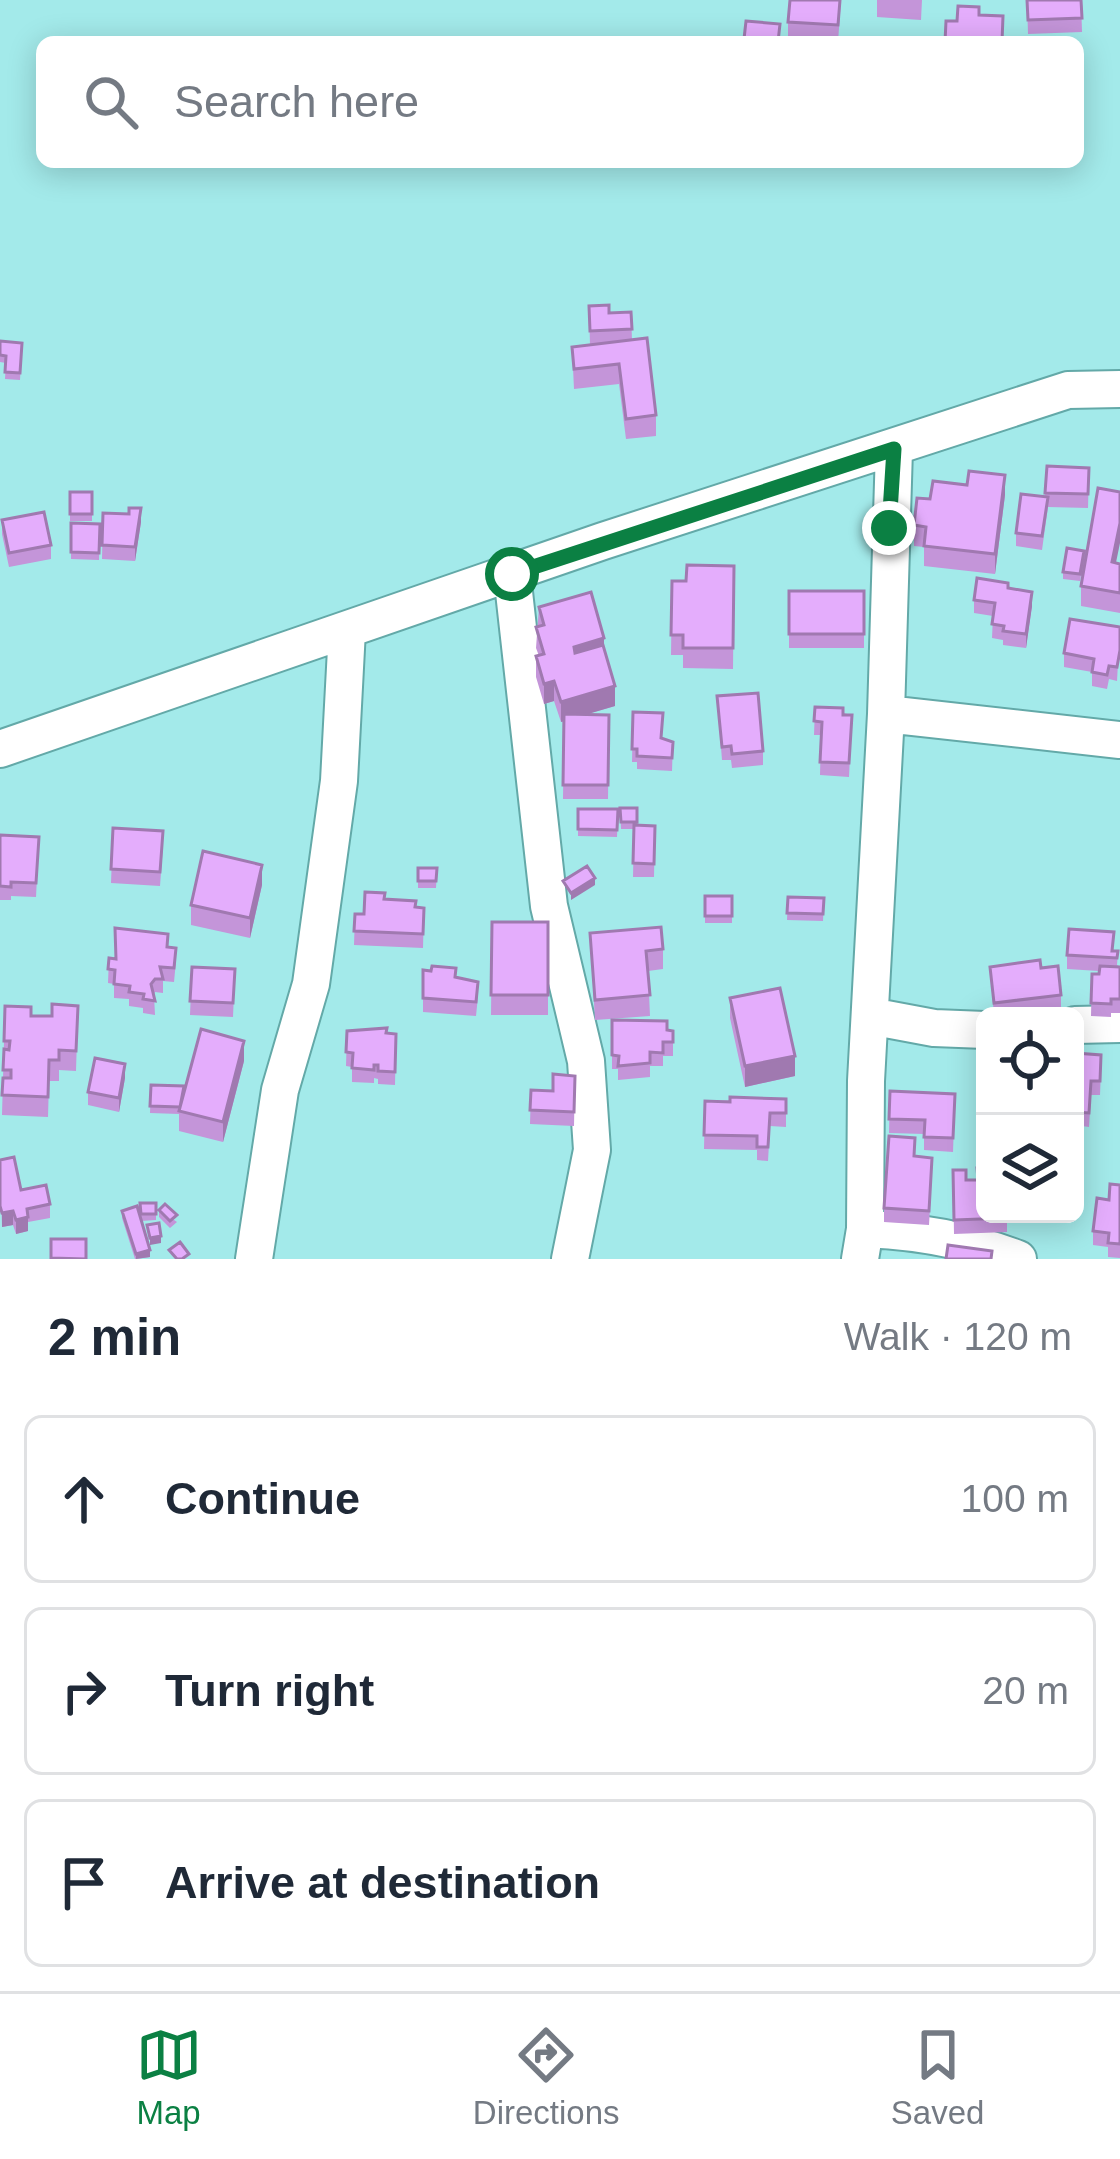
<!DOCTYPE html>
<html lang="en">
<head>
<meta charset="utf-8">
<style>
	body { margin:0; font-family:Helvetica,sans-serif; background:#f6f6f7; color:#1f2937 }
	.controls { position:absolute; right:36px; bottom:36px; display:grid; overflow:hidden; border-radius:18px; box-shadow:0 6px 30px #0003 }
	.controls button { width:108px; height:108px; display:grid; place-items:center; padding:0; border:0; border-bottom:3px solid #e0e1e3; background:#fff; color:#1f2937; font:60px sans-serif }
	.stop { position:absolute; width:36px; height:36px; margin:-27px; border:9px solid #0b8043; border-radius:50%; background:#fff }
	.stop.end { background:#0b8043; border-color:#fff; box-shadow:0 3px 12px #0008 }
	.list { margin:0; padding:0; list-style:none }
	h2 { display:flex; justify-content:space-between; align-items:center; height:156px; margin:0; padding:0 48px; font-size:51px }
	h2 small { font-size:39px; font-weight:400; color:#747a83 }
	.list li { display:grid; grid-template-columns:78px 1fr auto; gap:36px; align-items:center; box-sizing:border-box; height:168px; margin:0 24px 24px; padding:0 24px; border:3px solid #e0e1e3; border-radius:18px }
	.list b { display:block; font-size:45px; white-space:nowrap }
	.list em { font-size:39px; font-style:normal; color:#747a83 }
	.icon { flex:none; width:66px; height:66px; fill:none; stroke:currentColor; stroke-width:2; stroke-linecap:round; stroke-linejoin:round }
	.map { position:relative; flex:none; width:1120px; height:1259px; overflow:hidden }
	.search { position:absolute; background:#fff; box-shadow:0 6px 30px #0003; left:36px; right:36px; top:36px; height:132px; display:flex; align-items:center; gap:30px; box-sizing:border-box; padding:0 42px; border-radius:18px; color:#747a83; font-size:45px }
	.sheet { height:732px; background:#fff }
	nav { display:flex; justify-content:space-around; align-items:center; box-sizing:border-box; height:168px; border-top:3px solid #e0e1e3; background:#fff; font-size:33px; color:#747a83 }
	nav a { display:grid; justify-items:center; gap:6px }
	nav .on { color:#0b8043 }
	.map>svg:first-child { display:block }
	.lines { fill:none; stroke-linecap:round; stroke-linejoin:round }
	.minor-casing { stroke:#63a9a8; stroke-width:40 }
	.minor { stroke:#fff; stroke-width:36 }
	.wall { fill:#c495d9 }
	.shaded-wall { fill:#a079b0 }
	.building { fill:#e4adfc; stroke:#a079b0; stroke-width:3 }
	.route { stroke:#0b8043; stroke-width:15 }
</style>
</head>
<body>
<div class="map">
<svg width="1120" height="1259" viewBox="0 0 1120 1259">
	<rect width="100%" height="100%" fill="#a3eaea"/>
	<g class="lines">
		<defs>
			<path id="minor" d="M512 574 549 906 586 1061 592 1150 570 1259
				M886 714 1120 740
				M0 749 603 541 1068 390 1120 389
				M870 1016 934 1028 985 1030
				M1075 1025 1120 1024
				M865 1229C918 1231 968 1240 1018 1259
				M254 1259 280 1090 311 984 339 781 347 630
				M860 1259 865 1229 866 1081 886 714 894 449"/>
		</defs>
		<use href="#minor" class="minor-casing"/>
		<use href="#minor" class="minor"/>
	</g>
	<path class="wall" d="M841 0 838 42H788V22Z
		M877 0H922L921 20 877 17Z
		M1027 0H1081L1082 32 1028 34Z
		M589 306 609 313 631 312 632 340 656 415V436L626 439 619 384 574 389 572 347 590 345Z
		M0 341 22 343 20 380 5 379 6 363 0 362Z
		M1047 466 1089 468 1088 508 1048 507 1042 550 1016 546V533L1045 497Z
		M70 492H92V521H70Z
		M1005 495 995 574 924 566V547L914 546V525L930 499Z
		M103 513 141 522 135 561 102 559Z
		M2 520 51 545V559L9 567 2 534Z
		M71 523 100 524 99 560 71 559Z
		M1084 558 1080 581 1063 579V572Z
		M1116 563H1120V613L1081 606V586Z
		M734 566 733 669 683 668V655H671L672 581H686Z
		M1008 588 1032 606 1026 648 1003 645V640L992 638 993 616 974 613V600Z
		M789 591H864V648H789Z
		M539 607 604 649 615 706 587 714 609 715 608 799H563L564 721 561 722 554 701 544 704 536 677V656H539L536 648Z
		M1120 627 1117 681 1109 679 1107 689 1092 686V672L1064 667V653Z
		M717 696 763 751V765L732 768 731 760H722Z
		M815 707 852 715 849 777 820 775 821 735H814Z
		M633 712 662 739 673 742 672 771 637 769V762H632Z
		M620 808H637V825L655 826 654 877H633L634 829H621Z
		M578 809H618L617 837 578 836Z
		M113 828 163 845 160 886 111 883Z
		M0 835 39 837 36 897 11 896V900H0Z
		M418 868H437L436 888H418Z
		M262 885 250 938 191 925V905Z
		M705 896H732V923H705Z
		M788 897 824 898 823 921 787 920Z
		M384 899 424 908 423 948 354 945 355 914H364Z
		M492 922H548V1015H491Z
		M590 933 663 949V969L648 971 650 1016 595 1020Z
		M168 947 176 961 174 982 163 981V993L155 992 154 995 155 1015 143 1013V1008L129 1006V999L114 998V984L108 983 109 958 115 959Z
		M1118 951 1117 965 1120 967V1013H1111V1017L1091 1016 1092 974H1099V971L1067 969V955Z
		M192 967 235 969 233 1017 190 1015Z
		M990 967 1041 968 1061 995V1009L994 1016Z
		M423 970 456 977 478 996 476 1016 423 1012Z
		M730 998 795 1076 745 1087 730 1018Z
		M5 1006 31 1016H52L78 1006 76 1071 59 1070V1081H49L48 1117 2 1115Z
		M612 1020 673 1031V1056H663V1066H650V1077L618 1080V1069H612Z
		M347 1031 396 1034 395 1085 378 1084V1079L374 1078V1083L352 1082V1067L346 1066Z
		M1075 1053 1101 1069 1100 1095H1091L1089 1127 1075 1125Z
		M244 1061 223 1142 179 1131V1114L150 1113 151 1085 184 1093Z
		M575 1076 574 1126 530 1124 531 1090 553 1091Z
		M125 1078 119 1112 88 1105V1092Z
		M890 1091 955 1094 953 1152 924 1150V1134L889 1133Z
		M786 1099V1127L770 1126 768 1161 757 1160V1150L704 1149 705 1101Z
		M914 1156 932 1172 929 1225 884 1222V1208Z
		M0 1160 21 1190 50 1204V1218L28 1222V1231L16 1234 13 1225 2 1227Z
		M953 1170 1007 1214V1232L954 1234Z
		M1120 1185V1258L1108 1257V1247L1093 1245V1231L1109 1200Z
		M140 1203H156V1220L141 1221 150 1257 135 1259 122 1218V1211L141 1219Z
		M159 1210 177 1222 170 1228 159 1217Z"/>
	<path class="shaded-wall" d="M1005 475V495L995 574V554Z
		M141 508V522L135 561V547Z
		M1120 523V543L1112 582V562Z
		M1032 592V606L1026 648V634Z
		M604 638V658L574 667V647Z
		M554 681V701L544 704V684Z
		M615 686V706L561 722V702Z
		M262 865V885L250 938V918Z
		M595 878V885L571 900V893Z
		M244 1041V1061L223 1142V1122Z
		M795 1056V1076L745 1087V1066Z
		M125 1064V1078L119 1112V1098Z
		M13 1211V1225L2 1227V1213Z
		M28 1217V1231L16 1234V1220Z
		M161 1236V1243L150 1245V1238Z
		M150 1250V1257L136 1259V1254Z"/>
	<path class="building" d="M790 0H840L838 25 788 22Z
		M1027 0H1081L1082 18 1028 20Z
		M958 6 979 7V15L1003 16 1002 42H945L946 21H957Z
		M746 21 780 24 778 42 744 39Z
		M609 305V313L631 312 632 329 590 331 589 306Z
		M647 338 656 415 626 419 619 364 574 369 572 347Z
		M0 341 22 343 20 373 5 372 6 356 0 355Z
		M1047 466 1089 468 1088 494 1045 493Z
		M969 471 1005 475 995 554 924 546 926 527 914 525 917 498 930 499 933 481 967 485Z
		M1098 488 1120 492V523L1112 562 1120 564V593L1081 586Z
		M70 492H92V514H70Z
		M1021 494 1048 497 1042 536 1016 533Z
		M129 508H141L135 547 102 545 103 513 129 514Z
		M44 512 51 545 9 553 2 520Z
		M71 523 100 524 99 553 71 552Z
		M1067 548 1084 551 1080 574 1063 572Z
		M687 565 734 566 733 648H683V635H671L672 581H686Z
		M977 578 1008 583V588L1032 592 1026 634 1003 631 1004 626 992 624 995 603 974 600Z
		M789 591H864V634H789Z
		M591 592 604 638 574 647 575 653 603 645 615 686 561 702 554 681 544 684 536 656 544 654 536 627 544 625 539 607Z
		M1070 619 1120 627V650L1117 667 1109 666 1107 675 1092 672 1094 659 1064 653Z
		M758 693 763 751 732 754 731 746 722 747 717 696Z
		M815 707 843 708V715H852L849 763 820 762 822 722 814 721Z
		M633 712 663 713 661 738 673 742 672 758 637 756V749H632Z
		M564 714 609 715 608 785H563Z
		M620 808H637V822H621Z
		M578 809H618L617 830 578 829Z
		M634 825 655 826 654 864 633 863Z
		M113 828 163 831 160 872 111 869Z
		M0 835 39 837 36 883 11 882V887L0 886Z
		M203 851 262 865 250 918 191 905Z
		M587 866 595 878 571 893 563 881Z
		M418 868H437L436 881H418Z
		M365 892 385 893 384 899 416 901 415 907 424 908 423 934 354 931 355 914H364Z
		M705 896H732V916H705Z
		M788 897 824 898 823 914 787 913Z
		M492 922H548V995H491Z
		M661 927 663 949 646 951 650 995 595 1000 590 933Z
		M115 928 168 934 167 947 176 948 174 968 160 967 163 979H155L151 984 155 1001 143 999 144 994 129 992 130 986 114 984 115 970 108 969 109 958 116 959Z
		M1069 929 1114 932 1112 951H1118L1117 958 1067 955Z
		M1040 960 1041 968 1058 966 1061 995 994 1003 990 967Z
		M432 966 456 968 455 977 478 982 476 1002 423 998V970L431 971Z
		M1100 966 1120 967V999H1111V1004L1091 1003 1092 974H1099Z
		M192 967 235 969 233 1003 190 1001Z
		M780 988 795 1056 745 1066 730 998Z
		M52 1004 78 1006 76 1051 59 1050V1060H49L48 1097 2 1095 3 1078H11V1070H3L4 1049 9 1050 10 1041H4L5 1006 31 1007V1016H52Z
		M612 1020 667 1021V1030L673 1031V1042H663V1053L650 1052V1063L618 1066 619 1056 612 1055Z
		M387 1028 386 1033 396 1034 395 1072 378 1071V1065H374V1070L352 1068 353 1053 346 1052 347 1031Z
		M201 1029 244 1041 223 1122 179 1111Z
		M1075 1053 1101 1055 1100 1081H1091L1089 1113 1075 1112Z
		M95 1058 125 1064 119 1098 88 1092Z
		M553 1074 575 1076 574 1112 530 1110 531 1090 553 1091Z
		M151 1085 184 1086 180 1107 150 1106Z
		M890 1091 955 1094 953 1138 924 1137 925 1120 889 1119Z
		M730 1097 786 1099V1113H770L768 1147H757V1136L704 1135 705 1101 730 1102Z
		M889 1136 915 1138 914 1156 932 1158 929 1211 884 1208Z
		M14 1157 21 1190 46 1185 50 1204 27 1209 28 1217 16 1220 13 1211 2 1213 0 1206V1160Z
		M977 1168H985V1214H1007V1218L954 1220 953 1170H966V1180H978Z
		M1110 1184 1120 1185V1244L1108 1243 1109 1233 1093 1231 1097 1198 1109 1200Z
		M140 1203H156V1214H141Z
		M165 1204 177 1215 170 1221 159 1210Z
		M137 1206 150 1250 136 1254 122 1211Z
		M159 1223 161 1236 150 1238 147 1225Z
		M51 1239H86V1259L51 1258Z
		M180 1242 189 1254 182 1259H177L169 1250Z
		M948 1245 992 1251 991 1259H946Z"/>
	<g class="lines">
		<path class="route" d="M512 574 894 449 889 528"/>
	</g>
</svg>
<div class="controls">
<button><svg class="icon" aria-label="locate" viewBox="0 0 24 24"><circle cx="12" cy="12" r="6"/><path d="M12 2v4M12 18v4M2 12h4M18 12h4"/></svg></button>
<button><svg class="icon" aria-label="layers" viewBox="0 0 24 24"><path d="M12 4l9 5-9 5-9-5zM3 14l9 5 9-5"/></svg></button>
</div>
<div class="stop" style="left:512px;top:574px"></div>
<div class="stop end" style="left:889px;top:528px"></div>
<div class="search"><svg class="icon" aria-label="search" viewBox="0 0 24 24"><circle cx="10" cy="10" r="6"/><path d="M15 15l6 6"/></svg>Search here</div>
</div>
<section class="sheet">
<h2>2 min<small>Walk · 120 m</small></h2>
<ul class="list">
<li><svg class="icon" aria-label="ahead" viewBox="0 0 24 24"><path d="M12 20V5M6 11l6-6 6 6"/></svg><div><b>Continue</b></div><em>100 m</em></li>
<li><svg class="icon" aria-label="right" viewBox="0 0 24 24"><path d="M7 20v-9h11M14 6l5 5-5 5"/></svg><div><b>Turn right</b></div><em>20 m</em></li>
<li><svg class="icon" aria-label="arrive" viewBox="0 0 24 24"><path d="M6 21V4h12l-3 4 3 4H6"/></svg><div><b>Arrive at destination</b></div></li>
</ul>
</section>
<nav>
<a class="on"><svg class="icon" aria-label="map" viewBox="0 0 24 24"><path d="M3 6l6-2 6 2 6-2v14l-6 2-6-2-6 2zM9 4v14M15 6v14"/></svg>Map</a>
<a><svg class="icon" aria-label="directions" viewBox="0 0 24 24"><path d="M12 3l9 9-9 9-9-9zM9 14v-3h6M13 9l2 2-2 2"/></svg>Directions</a>
<a><svg class="icon" aria-label="saved" viewBox="0 0 24 24"><path d="M7 4h10v16l-5-4-5 4z"/></svg>Saved</a>
</nav>
</body>
</html>
